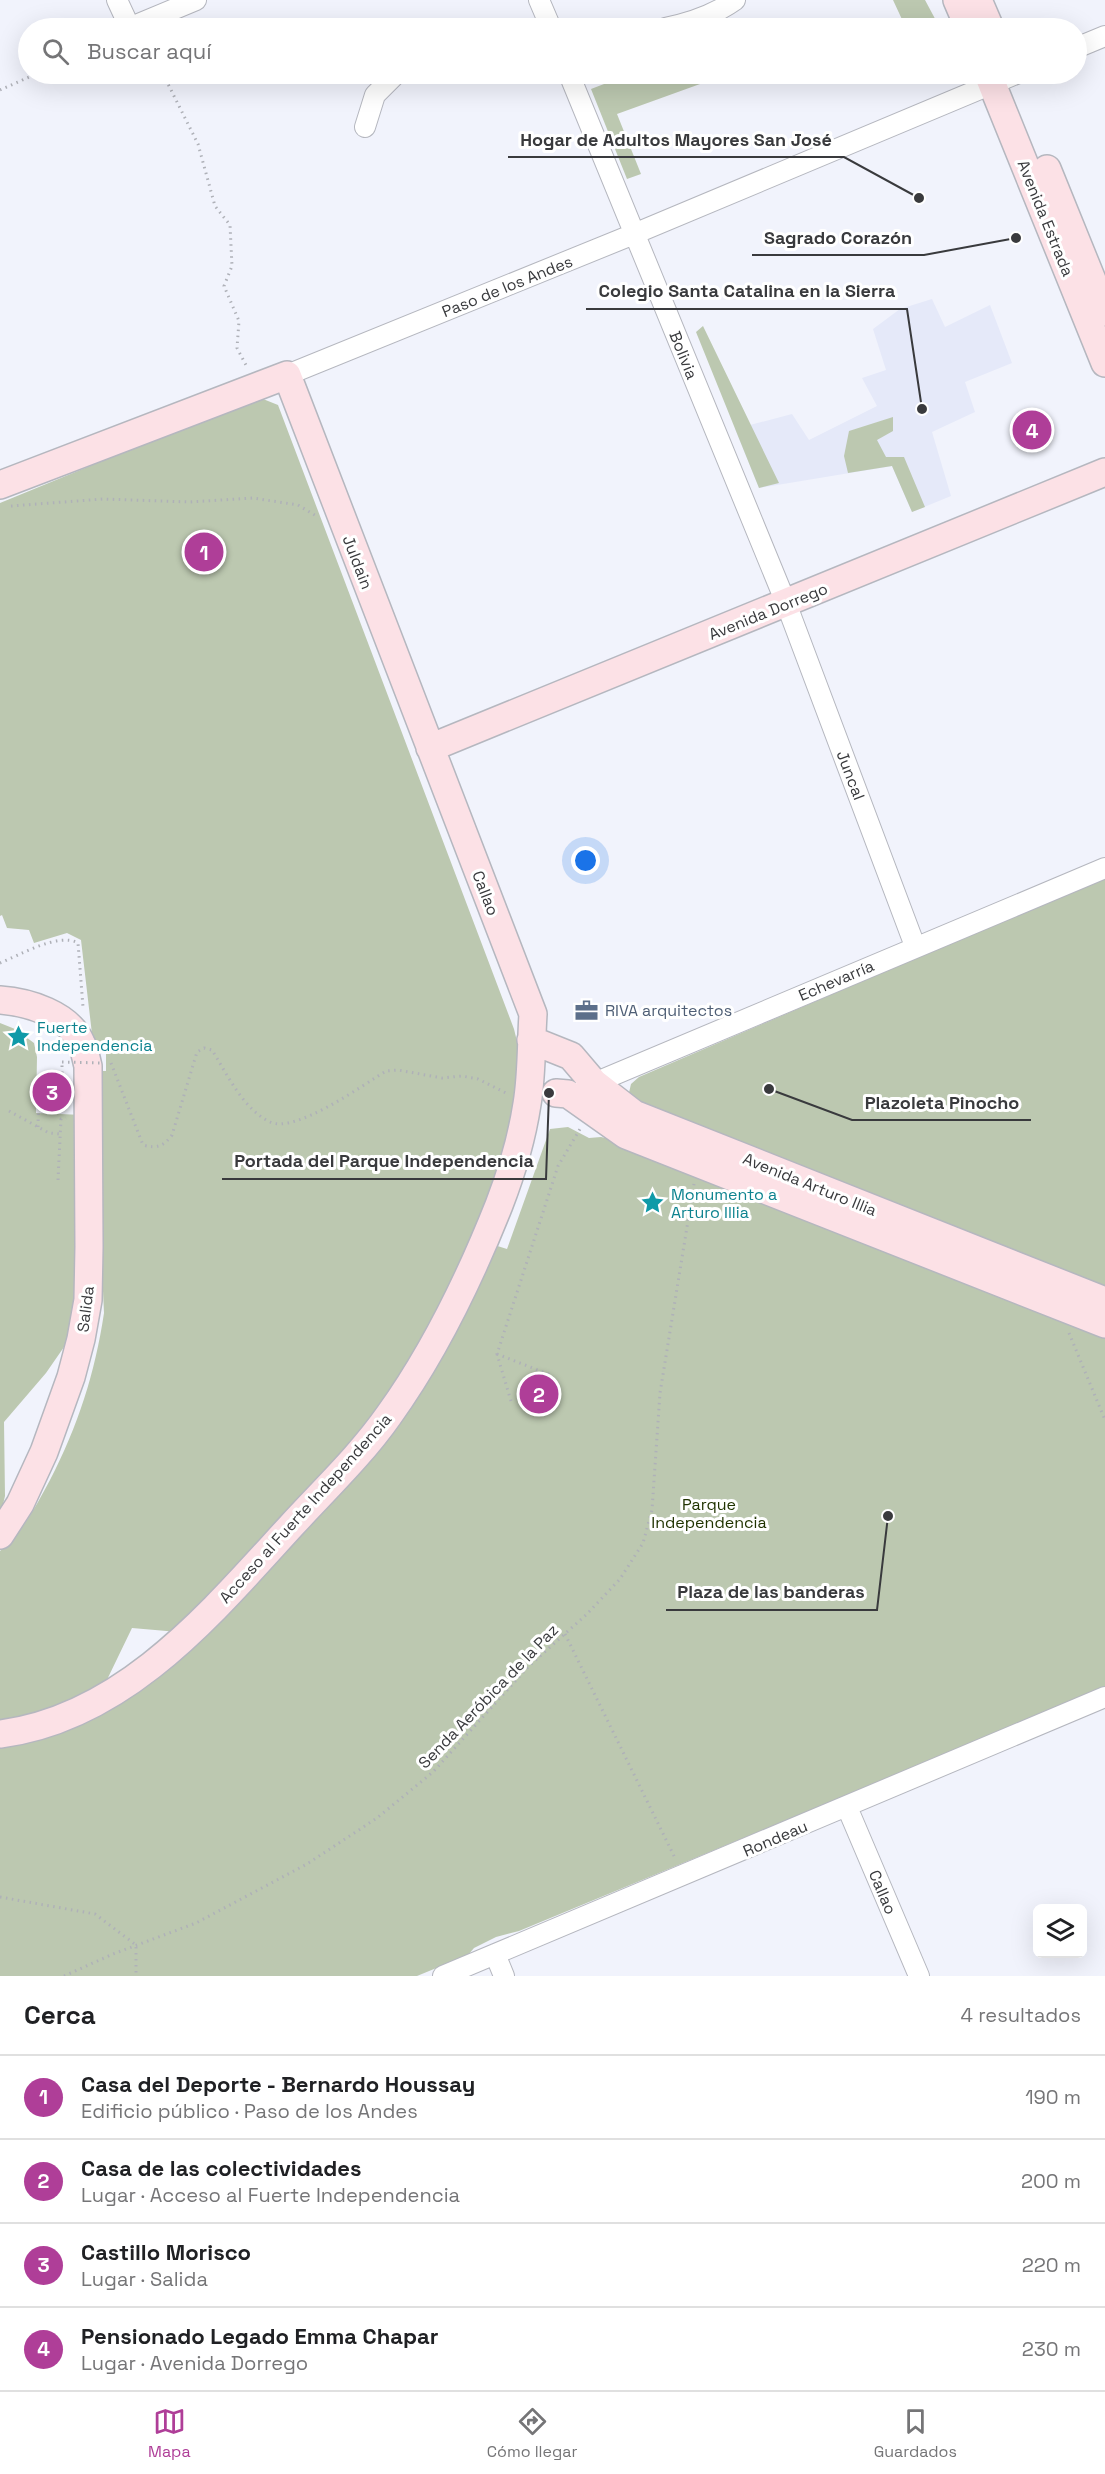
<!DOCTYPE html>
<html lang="es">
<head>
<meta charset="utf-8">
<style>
	body { margin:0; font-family:"Space Grotesk",sans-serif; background:#f2f2f2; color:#202124 }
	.controls { position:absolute; right:18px; bottom:18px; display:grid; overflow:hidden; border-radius:9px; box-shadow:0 6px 24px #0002 }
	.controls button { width:54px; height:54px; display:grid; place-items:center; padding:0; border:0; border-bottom:2px solid #e0e0e0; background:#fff; color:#202124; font:30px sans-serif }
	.you { position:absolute; left:586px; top:861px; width:21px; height:21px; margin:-15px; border:4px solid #fff; border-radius:50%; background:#1a73e8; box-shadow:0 0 0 9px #1a73e833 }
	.badge { display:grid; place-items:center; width:39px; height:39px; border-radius:50%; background:#af3e98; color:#fff; font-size:20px; font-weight:700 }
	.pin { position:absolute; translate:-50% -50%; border:3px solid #fff; box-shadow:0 2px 6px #0006 }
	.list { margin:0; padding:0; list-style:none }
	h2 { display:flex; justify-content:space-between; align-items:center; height:78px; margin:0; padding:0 24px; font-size:26px }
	h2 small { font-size:20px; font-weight:400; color:#757577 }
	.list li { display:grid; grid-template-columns:39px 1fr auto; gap:18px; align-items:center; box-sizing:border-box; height:84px; padding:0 24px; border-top:2px solid #e0e0e0 }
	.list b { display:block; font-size:22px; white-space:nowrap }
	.list p { margin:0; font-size:20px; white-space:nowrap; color:#757577 }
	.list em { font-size:20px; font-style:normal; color:#757577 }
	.icon { flex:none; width:33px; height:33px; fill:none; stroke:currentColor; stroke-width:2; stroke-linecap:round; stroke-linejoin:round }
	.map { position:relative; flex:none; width:1105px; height:1976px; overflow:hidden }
	.search { position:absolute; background:#fff; box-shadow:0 6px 24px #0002; left:18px; right:18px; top:18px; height:66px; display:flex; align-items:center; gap:15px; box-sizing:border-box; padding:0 21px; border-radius:33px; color:#757577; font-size:22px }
	.sheet { height:414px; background:#fff }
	nav { display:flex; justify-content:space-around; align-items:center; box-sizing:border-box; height:84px; border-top:2px solid #e0e0e0; background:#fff; font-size:16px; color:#757577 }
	nav a { display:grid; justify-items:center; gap:3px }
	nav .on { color:#af3e98 }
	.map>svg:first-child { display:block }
	.built { fill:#e5e9f9 }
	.green { fill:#bcc8b0 }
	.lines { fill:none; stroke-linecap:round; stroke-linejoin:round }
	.street-casing { stroke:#b5b7bf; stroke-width:22 }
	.secondary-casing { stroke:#b5b7bf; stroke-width:30 }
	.path { stroke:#afb1b8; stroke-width:3; stroke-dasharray:1.5 4.5; stroke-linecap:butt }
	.street { stroke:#fff; stroke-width:20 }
	.secondary { stroke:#fce1e6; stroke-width:27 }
	.path-bridge { stroke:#afb1b8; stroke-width:3; stroke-dasharray:1.5 4.5; stroke-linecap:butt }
	.labels { text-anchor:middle; stroke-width:6; stroke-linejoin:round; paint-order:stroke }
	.street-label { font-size:16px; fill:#393a3d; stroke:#fff }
	.service-label { font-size:16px; fill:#4e5e75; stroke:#fff; text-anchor:start }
	.culture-label { font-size:16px; fill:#0d838f; stroke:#fff; text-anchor:start }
	.park-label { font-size:16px; fill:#203301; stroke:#fff }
	.leader { fill:none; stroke:#393a3d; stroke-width:2 }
	.callout-dot { fill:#393a3d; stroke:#fff; stroke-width:2 }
	.callout-label { font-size:18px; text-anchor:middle; font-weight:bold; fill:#393a3d; stroke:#fff; stroke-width:6; stroke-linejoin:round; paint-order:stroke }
</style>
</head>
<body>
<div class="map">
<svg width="1105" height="1976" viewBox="0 0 1105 1976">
	<rect width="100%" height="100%" fill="#f1f3fc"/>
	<path class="built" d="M932 299 945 327 990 305 1012 363 965 382 975 412 932 432 951 496 912 512 892 466 759 488 735 429 792 414 809 440 877 406 862 378 886 370 873 329 900 309Z"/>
	<path class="green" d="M893 0H925L940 28H906Z
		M630 74 725 75 617 114 641 174 627 179 591 89Z
		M703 326 779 483 759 488 696 332Z
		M258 397 278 405 514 1029 522 1062 505 1164 441 1311 383 1407 178 1632 132 1628 103 1688 0 1727V1551C23 1532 36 1506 50 1480 78 1426 95 1373 104 1313L93 1071H106V1051H94L81 940 67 933 34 943 29 930 7 928 2 915 0 916V503Z
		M893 417V431L877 440 886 457H904L925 507 912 512 892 466 848 473 844 456 849 431Z
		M1105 877V1294L632 1103 628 1097 631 1084 639 1077Z
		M0 1023 15 1029 34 1043 37 1057 36 1113 83 1115 78 1275 72 1323 64 1347 46 1373 4 1422 5 1496 0 1517Z
		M568 1127 589 1138 601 1137 618 1141 1105 1336V1688L519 1931 496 1937 474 1948 468 1955 417 1976H0V1743L38 1735 295 1538 491 1244 507 1249 550 1129Z"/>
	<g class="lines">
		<defs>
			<path id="street" d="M117 0 130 28
				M539 0 551 28
				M129 28 196 0
				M665 28C690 23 714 15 735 0
				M1076 48 1105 36
				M569 74 786 603 915 946
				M365 127 375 95 396 74
				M287 375 634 234 1016 74
				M585 1087 1105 868
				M847 1807 919 1976
				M495 1954 504 1976
				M443 1976 1105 1697"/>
			<path id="secondary" d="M957 0 969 28
				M978 0 990 28
				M988 74 1105 363
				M1047 169 1105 312
				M0 485 287 375 533 1014C531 1044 532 1075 527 1104 522 1137 511 1174 499 1205 470 1278 435 1351 389 1415 361 1455 324 1490 291 1526 212 1612 125 1718 0 1734
				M430 748 1105 472
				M0 1000C28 1002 69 1014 81 1043 85 1050 86 1059 88 1066L89 1247 88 1300 81 1339 71 1377 44 1452 20 1504 0 1535
				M531 1040 571 1056 594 1083 634 1114 1105 1301
				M556 1093 568 1094 626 1135 1105 1324"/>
		</defs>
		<use href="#street" class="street-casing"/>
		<use href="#secondary" class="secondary-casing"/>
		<path class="path" d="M163 74 198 144 215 206 230 225 232 266 224 286 239 321 237 348 247 367
			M0 90 36 74
			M11 506 103 499 190 502 253 498 298 505 318 517
			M0 963C20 955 59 932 78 943L83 1007
			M111 1063 143 1145C157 1149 164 1146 172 1135L197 1052 204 1048 212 1050C227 1074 243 1109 270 1122 295 1134 363 1085 386 1071L398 1070 442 1078 462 1076 478 1079 506 1093
			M9 1111 49 1133 61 1134
			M38 1127 39 1083 62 1084V1062
			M58 1180 61 1119 66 1118
			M1069 1333 1105 1420
			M497 1354 548 1374 545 1380 540 1381
			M511 1401 497 1354 558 1166 580 1129
			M565 1634 675 1858
			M0 1897 95 1914 136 1945V1976
			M64 1976 113 1954 196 1923 307 1864 377 1818 433 1772 529 1666 587 1614 620 1579 643 1543 652 1510 660 1393 694 1184"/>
		<use href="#street" class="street"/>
		<use href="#secondary" class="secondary"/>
		<path class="path-bridge" d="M62 1062 101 1063"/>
	</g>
	<defs>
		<symbol id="office-bare" viewBox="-9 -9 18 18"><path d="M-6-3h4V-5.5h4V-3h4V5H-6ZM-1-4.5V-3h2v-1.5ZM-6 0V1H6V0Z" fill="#5c6f8a" stroke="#fff" stroke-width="2.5" paint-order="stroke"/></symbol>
		<symbol id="sight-bare" viewBox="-9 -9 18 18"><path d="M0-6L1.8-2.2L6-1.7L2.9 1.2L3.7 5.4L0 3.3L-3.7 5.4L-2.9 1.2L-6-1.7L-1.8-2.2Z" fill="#0f9aa8" stroke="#fff" stroke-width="2.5" paint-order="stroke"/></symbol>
	</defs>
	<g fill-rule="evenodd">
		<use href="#office-bare" x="570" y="994" width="33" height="33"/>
		<use href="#sight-bare" x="2" y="1020" width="33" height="33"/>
		<use href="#sight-bare" x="636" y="1186" width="33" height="33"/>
	</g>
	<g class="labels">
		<g class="street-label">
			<text transform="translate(1046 218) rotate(68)" y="6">Avenida Estrada</text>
			<text transform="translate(507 286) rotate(-22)" y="6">Paso de los Andes</text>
			<text transform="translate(684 355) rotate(68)" y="6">Bolivia</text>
			<text transform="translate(358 562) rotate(69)" y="6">Juldain</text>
			<text transform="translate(768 611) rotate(-22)" y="6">Avenida Dorrego</text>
			<text transform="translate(851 775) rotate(69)" y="6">Juncal</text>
			<text transform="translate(486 893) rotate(69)" y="6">Callao</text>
			<text transform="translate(836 980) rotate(-23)" y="6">Echevarría</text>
			<text transform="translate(810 1184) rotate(22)" y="6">Avenida Arturo Illia</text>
			<text transform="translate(85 1309) rotate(-83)" y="6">Salida</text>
			<text transform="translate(305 1508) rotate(-48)" y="6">Acceso al Fuerte Independencia</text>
			<text transform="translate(488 1696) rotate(-46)" y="6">Senda Aeróbica de la Paz</text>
			<text transform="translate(775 1838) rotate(-23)" y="6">Rondeau</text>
			<text transform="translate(883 1892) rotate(67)" y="6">Callao</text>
		</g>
		<g class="service-label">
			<text x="605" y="1016">RIVA arquitectos</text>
		</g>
		<g class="culture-label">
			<text x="37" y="1033">Fuerte<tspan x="37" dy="18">Independencia</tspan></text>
			<text x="671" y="1200">Monumento a<tspan x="671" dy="18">Arturo Illia</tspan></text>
		</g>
		<g class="park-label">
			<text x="709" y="1510">Parque<tspan x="709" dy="18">Independencia</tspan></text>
		</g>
	</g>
	<path class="leader" d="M919 198L844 157H508M1016 238L924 255H752M922 409L907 309H586M769 1089L852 1120H1031M549 1093L546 1179H222M888 1516L877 1610H666"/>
	<g class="callout-dot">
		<circle cx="919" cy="198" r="6"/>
		<circle cx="1016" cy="238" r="6"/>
		<circle cx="922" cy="409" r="6"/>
		<circle cx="769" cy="1089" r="6"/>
		<circle cx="549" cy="1093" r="6"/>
		<circle cx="888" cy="1516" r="6"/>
	</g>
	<g class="callout-label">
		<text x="676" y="146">Hogar de Adultos Mayores San José</text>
		<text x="838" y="244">Sagrado Corazón</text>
		<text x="747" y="297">Colegio Santa Catalina en la Sierra</text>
		<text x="942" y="1109">Plazoleta Pinocho</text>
		<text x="384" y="1167">Portada del Parque Independencia</text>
		<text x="771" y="1598">Plaza de las banderas</text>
	</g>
</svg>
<div class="controls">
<button><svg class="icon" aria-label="layers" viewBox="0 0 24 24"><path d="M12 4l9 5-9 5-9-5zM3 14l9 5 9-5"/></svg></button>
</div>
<div class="you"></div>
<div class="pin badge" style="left:204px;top:552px">1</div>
<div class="pin badge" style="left:539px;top:1394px">2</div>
<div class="pin badge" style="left:52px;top:1092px">3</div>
<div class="pin badge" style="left:1032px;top:430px">4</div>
<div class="search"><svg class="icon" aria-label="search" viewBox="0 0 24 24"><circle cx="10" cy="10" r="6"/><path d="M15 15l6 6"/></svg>Buscar aquí</div>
</div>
<section class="sheet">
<h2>Cerca<small>4 resultados</small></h2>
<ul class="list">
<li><span class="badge">1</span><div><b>Casa del Deporte - Bernardo Houssay</b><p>Edificio público · Paso de los Andes</p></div><em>190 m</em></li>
<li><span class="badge">2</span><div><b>Casa de las colectividades</b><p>Lugar · Acceso al Fuerte Independencia</p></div><em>200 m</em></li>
<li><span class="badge">3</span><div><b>Castillo Morisco</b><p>Lugar · Salida</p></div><em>220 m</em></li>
<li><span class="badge">4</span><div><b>Pensionado Legado Emma Chapar</b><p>Lugar · Avenida Dorrego</p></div><em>230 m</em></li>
</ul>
</section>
<nav>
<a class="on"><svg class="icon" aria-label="map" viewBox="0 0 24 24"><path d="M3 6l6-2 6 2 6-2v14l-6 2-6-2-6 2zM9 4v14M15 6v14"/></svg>Mapa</a>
<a><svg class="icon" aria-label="directions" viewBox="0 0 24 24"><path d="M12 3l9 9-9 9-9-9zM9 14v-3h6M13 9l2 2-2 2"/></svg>Cómo llegar</a>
<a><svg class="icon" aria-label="saved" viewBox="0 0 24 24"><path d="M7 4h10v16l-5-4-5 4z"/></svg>Guardados</a>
</nav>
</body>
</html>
